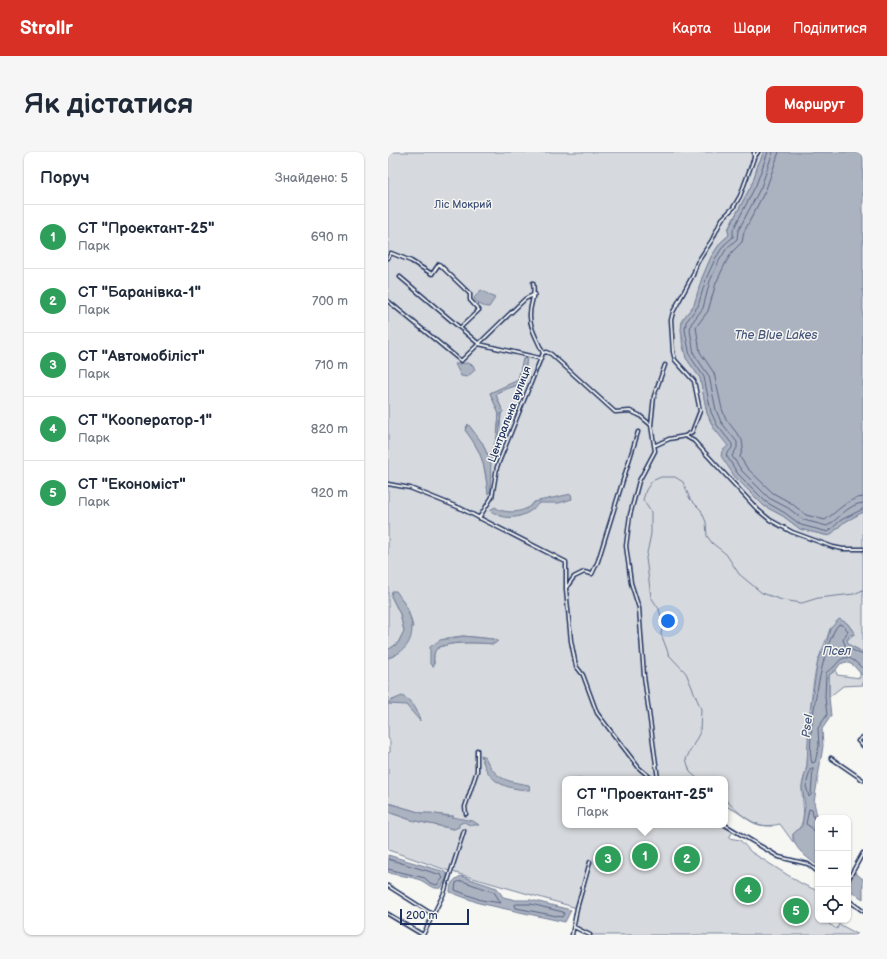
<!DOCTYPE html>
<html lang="uk">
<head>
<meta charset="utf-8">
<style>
	body { margin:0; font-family:"Balsamiq Sans",sans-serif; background:#f6f6f7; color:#1f2937 }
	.controls { position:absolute; right:12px; bottom:12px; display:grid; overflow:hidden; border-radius:8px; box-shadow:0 1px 3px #0004 }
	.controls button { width:36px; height:36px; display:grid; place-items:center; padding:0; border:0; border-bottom:1px solid #e0e1e3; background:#fff; color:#1f2937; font:20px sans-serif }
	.scale { position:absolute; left:12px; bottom:10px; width:69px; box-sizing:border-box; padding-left:4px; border:2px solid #1b2f5e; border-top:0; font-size:11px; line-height:14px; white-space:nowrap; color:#1b2f5e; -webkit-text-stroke:3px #f6f6f2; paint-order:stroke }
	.you { position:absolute; left:280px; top:469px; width:14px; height:14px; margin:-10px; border:3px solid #fff; border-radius:50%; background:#1a73e8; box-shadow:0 0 0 6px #1a73e833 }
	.badge { display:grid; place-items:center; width:26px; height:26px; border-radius:50%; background:#d93025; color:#fff; font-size:13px; font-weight:700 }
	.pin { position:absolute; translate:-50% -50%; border:2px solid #fff; box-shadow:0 1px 4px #0006 }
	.popup { position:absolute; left:174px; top:624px; width:166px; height:52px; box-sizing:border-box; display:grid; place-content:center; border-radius:8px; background:#fff; filter:drop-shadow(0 1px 3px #0005); font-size:13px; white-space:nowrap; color:#747a83 }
	.popup b { font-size:15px; color:#1f2937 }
	.popup::after { content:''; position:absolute; left:50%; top:100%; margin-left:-8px; border:8px solid transparent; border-top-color:#fff }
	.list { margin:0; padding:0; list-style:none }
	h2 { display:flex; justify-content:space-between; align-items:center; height:52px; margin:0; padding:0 16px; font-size:17px }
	h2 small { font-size:13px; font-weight:400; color:#747a83 }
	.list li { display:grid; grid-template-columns:26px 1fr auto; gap:12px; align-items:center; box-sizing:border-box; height:64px; padding:0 16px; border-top:1px solid #e0e1e3 }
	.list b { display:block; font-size:15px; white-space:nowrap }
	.list p { margin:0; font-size:13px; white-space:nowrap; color:#747a83 }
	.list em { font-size:13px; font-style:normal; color:#747a83 }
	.icon { flex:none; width:22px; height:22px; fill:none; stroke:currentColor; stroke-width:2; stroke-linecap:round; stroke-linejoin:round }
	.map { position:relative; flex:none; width:475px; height:783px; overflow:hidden; border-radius:8px }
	header { display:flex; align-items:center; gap:24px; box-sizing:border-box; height:56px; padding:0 20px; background:#d93025; color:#fff }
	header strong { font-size:19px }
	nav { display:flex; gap:22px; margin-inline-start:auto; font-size:14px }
	.intro { display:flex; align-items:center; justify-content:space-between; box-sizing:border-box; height:96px; padding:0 24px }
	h1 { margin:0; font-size:28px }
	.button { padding:10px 18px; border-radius:8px; background:#d93025; color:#fff; font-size:14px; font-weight:700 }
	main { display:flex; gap:24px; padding:0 24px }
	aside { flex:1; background:#fff; border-radius:8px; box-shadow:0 1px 3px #0004 }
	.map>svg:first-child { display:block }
	.green { fill:#d6d9dd; stroke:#78849e; fill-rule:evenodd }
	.water { fill:#abb2c0; stroke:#717e99 }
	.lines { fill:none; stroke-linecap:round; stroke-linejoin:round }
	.shore { stroke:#556385; stroke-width:1 }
	.stream { stroke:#717e99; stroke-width:1 }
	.minor-casing { stroke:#1b2f5e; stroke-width:5 }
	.minor { stroke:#f6f6f2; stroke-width:2 }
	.labels { text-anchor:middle; stroke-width:3; stroke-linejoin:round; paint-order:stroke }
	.park-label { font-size:11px; fill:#405177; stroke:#f6f6f2 }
	.street-label { font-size:11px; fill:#1b2f5e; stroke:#f6f6f2 }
	.water-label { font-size:12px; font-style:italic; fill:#46567b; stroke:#f6f6f2 }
</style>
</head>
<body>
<header>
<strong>Strollr</strong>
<nav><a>Карта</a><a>Шари</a><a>Поділитися</a></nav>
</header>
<div class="intro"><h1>Як дістатися</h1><a class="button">Маршрут</a></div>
<main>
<aside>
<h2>Поруч<small>Знайдено: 5</small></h2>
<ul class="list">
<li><span class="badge" style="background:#2e9e5b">1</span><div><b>СТ &quot;Проектант-25&quot;</b><p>Парк</p></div><em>690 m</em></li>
<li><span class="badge" style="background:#2e9e5b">2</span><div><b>СТ &quot;Баранівка-1&quot;</b><p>Парк</p></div><em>700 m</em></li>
<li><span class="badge" style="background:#2e9e5b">3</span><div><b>СТ &quot;Автомобіліст&quot;</b><p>Парк</p></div><em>710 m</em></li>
<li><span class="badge" style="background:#2e9e5b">4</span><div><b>СТ &quot;Кооператор-1&quot;</b><p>Парк</p></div><em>820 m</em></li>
<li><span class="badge" style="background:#2e9e5b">5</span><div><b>СТ &quot;Економіст&quot;</b><p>Парк</p></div><em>920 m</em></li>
</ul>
</aside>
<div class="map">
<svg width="475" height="783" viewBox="0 0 475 783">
	<rect width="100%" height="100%" fill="#f6f6f2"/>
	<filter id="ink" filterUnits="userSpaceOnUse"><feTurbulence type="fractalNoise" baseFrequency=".025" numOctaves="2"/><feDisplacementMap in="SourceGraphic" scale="8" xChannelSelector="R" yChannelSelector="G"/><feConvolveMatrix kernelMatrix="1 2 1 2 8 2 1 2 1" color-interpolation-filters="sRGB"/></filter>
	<g filter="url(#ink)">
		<path class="green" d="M0 0H376L370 13 364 32 340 77 341 83 333 90 323 105 314 126 306 153 294 168V190L298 206 312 226 319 261 325 275 341 294 347 325 376 354 395 364 412 377 441 384 455 371 475 360V500L461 493 458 489 465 483V479L459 471 442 477C439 488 433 498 430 509 421 543 422 578 419 613 418 620 415 627 414 634 413 650 422 671 405 682V690L392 672C362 679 361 663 337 654V627H177V673H337L345 679 341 686 352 688 363 700 414 732 430 739V768H444L441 772 449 777 451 772 471 783H202L186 775 189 756 64 720 0 698V660L23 668 66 677 63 672 59 669 66 664 34 661 0 651V601L2 600V589L0 586V506L8 503 25 474 19 455 3 444 12 462 16 479 10 491 0 498ZM139 206 135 231 110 240 108 243 115 260 113 262 111 286 112 292H110L103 308 100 341C96 312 95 301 77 278L80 273 95 292 99 302 103 301 109 285 111 262 102 241 130 229 135 207ZM75 484 105 487 106 492C94 491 54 488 47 499 45 503 46 508 46 512L44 494 59 486Z
			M448 518 449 523 472 526V520L475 524V533L455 534 441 545V523Z"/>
		<path class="water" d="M376 0H475V360L455 371 441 384 412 377 395 364 376 354 347 325 333 304 334 299 340 294 325 275 319 261 312 226 298 206 293 178 294 168 306 153 314 126 323 105 333 90 341 83 340 78 364 32 370 13Z
			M93 138 107 146 101 155C95 155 89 152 86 146Z
			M139 206 135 231 110 240 108 243 115 260 113 262 111 286 113 287 112 292H110L103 308 102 340 100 342C97 313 95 302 77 278L80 272 95 292 99 302 103 301 109 285 111 262 102 241 130 228 135 207Z
			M79 211 85 213 87 218 79 225 73 224 67 212Z
			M183 342 184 347 171 351H151C139 366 117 371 102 358L107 355C117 363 139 361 146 350Z
			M4 439H8C26 462 35 494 0 506V498L10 491 16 479 12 462 3 444Z
			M451 467 459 471 467 482 462 483 459 488 461 493 475 500V524L465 513 458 510 452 512 448 518 441 523V545L443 564 434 577 435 594 426 650 430 669V714C419 705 405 697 405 682L414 674 417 654 414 634 419 614 421 565 430 508 438 493 442 477Z
			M75 484 105 487 110 489 106 492C94 491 54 488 47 499 45 503 46 510 45 515L42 512V495L52 488Z
			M14 544C24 549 30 557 32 569L18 553 0 552 2 549Z
			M93 603 97 605C108 628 118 629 141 633L142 638C116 637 99 630 93 603Z
			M0 651 34 661H43L85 669 91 673H82L76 670 71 672V675L66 677 23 668 0 660Z
			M0 703 54 719 59 721V726L53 736C45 737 42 734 36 730 28 725 14 724 5 722L0 720Z
			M466 720 475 727V747L460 737V731Z
			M73 724 109 736 115 745 128 748H143L183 758 177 770 91 751 62 740C62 731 65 728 73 724Z"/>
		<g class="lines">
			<path class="shore" d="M380 0 368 33 345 78V85L336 93 327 107 318 127 310 154 298 170 297 178 302 204 316 225 323 260 329 273 344 292V296L338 303 350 322 378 350 397 361 413 373 440 380 453 368 475 357
				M385 0 373 35 350 79 349 87 339 96 331 109 322 129 315 156 303 172 302 178 306 202 321 224 328 258 333 270 349 290V296L344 304 354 319 381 346 400 356 416 368 439 374C450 368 460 352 475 351
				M391 0 378 37 356 80 354 90 344 100 337 112 328 131 320 159 308 175 312 200 326 221 334 257 338 267 354 288 355 296 352 305 359 316 385 341 403 351 418 363 437 368C449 360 460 346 475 345
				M475 503 458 495 455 488 460 479 456 474 451 472C435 487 417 590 424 611L427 610 431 594 430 576 439 563 437 545 438 521C440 518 443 518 446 515 457 500 463 505 475 517
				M425 617 423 643 421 645 418 634 422 618Z
				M430 670 426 668 424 658 421 657 418 672 424 676 430 685
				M0 707 53 723 55 726 49 733 42 731 37 726 0 717
				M74 729 106 740 113 751 93 748 67 738 68 731Z
				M129 752H143L175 760 176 762 174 765 128 756 127 753Z"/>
			<path class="stream" d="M310 627 302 620 298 607 312 580 313 557 298 521 281 503 273 482 275 471 271 457 263 445 258 406 263 382V360L255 348 258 338 264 329 273 325H287L295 330 302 347 313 358 318 370 319 384 324 391 338 402 351 422 374 441 394 448 414 451 430 446 466 442 475 438
				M337 647C351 661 364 675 384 674"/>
			<defs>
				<path id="minor" d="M366 6 370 0
					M0 106 3 101 23 109 44 122 51 112 82 142V148L91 158 72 176
					M12 125 91 192 151 206
					M145 131C148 145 142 150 142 162 141 175 150 189 155 201
					M0 149 73 209 137 147 147 142
					M297 284 306 289 370 358 382 368 404 380 445 395 455 397H475
					M268 293 281 287 297 284 304 280 312 259 306 229 287 208 285 200 283 168 285 160 305 123 309 111 324 88 334 67 345 56 352 44 366 6V0
					M0 332 22 336 72 356 178 410V437L183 489 188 514 195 523 209 561 251 616 264 627
					M91 366 104 345 109 315 155 201 158 200 163 202 227 260 242 259 251 263 263 273
					M178 436 186 425 196 420 204 422 210 409 250 280
					M475 585 470 589 475 594
					M443 606 475 628
					M270 627 256 524 251 456 243 431 238 394 242 363 251 329 267 299 263 273 266 244 277 213
					M78 662 77 655 89 619V598
					M337 673 391 705 420 712 430 720
					M460 728 475 701
					M0 734 44 762
					M460 748 475 759
					M0 762 35 783
					M186 775 202 783
					M35 783 56 741 76 679
					M184 783 189 756 202 710"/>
			</defs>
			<use href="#minor" class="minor-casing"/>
			<use href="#minor" class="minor"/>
		</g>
	</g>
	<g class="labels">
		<g class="park-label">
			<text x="75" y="56">Ліс Мокрий</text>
		</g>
		<g class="street-label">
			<text transform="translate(121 262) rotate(-69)" y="4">Центральна вулиця</text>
		</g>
		<g class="water-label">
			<text x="388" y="187">The Blue Lakes</text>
			<text x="449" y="503">Псел</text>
			<text transform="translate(419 574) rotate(-84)" y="4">Psel</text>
		</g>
	</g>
</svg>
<div class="controls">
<button>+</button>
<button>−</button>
<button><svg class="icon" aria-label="locate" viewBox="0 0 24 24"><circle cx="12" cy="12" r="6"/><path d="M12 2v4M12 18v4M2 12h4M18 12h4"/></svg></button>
</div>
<div class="scale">200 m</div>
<div class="you"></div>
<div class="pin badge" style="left:257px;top:704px;background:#2e9e5b">1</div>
<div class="popup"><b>СТ &quot;Проектант-25&quot;</b>Парк</div>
<div class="pin badge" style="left:299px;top:707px;background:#2e9e5b">2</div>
<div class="pin badge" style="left:220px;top:707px;background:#2e9e5b">3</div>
<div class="pin badge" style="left:360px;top:738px;background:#2e9e5b">4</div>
<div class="pin badge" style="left:408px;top:759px;background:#2e9e5b">5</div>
</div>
</main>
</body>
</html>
